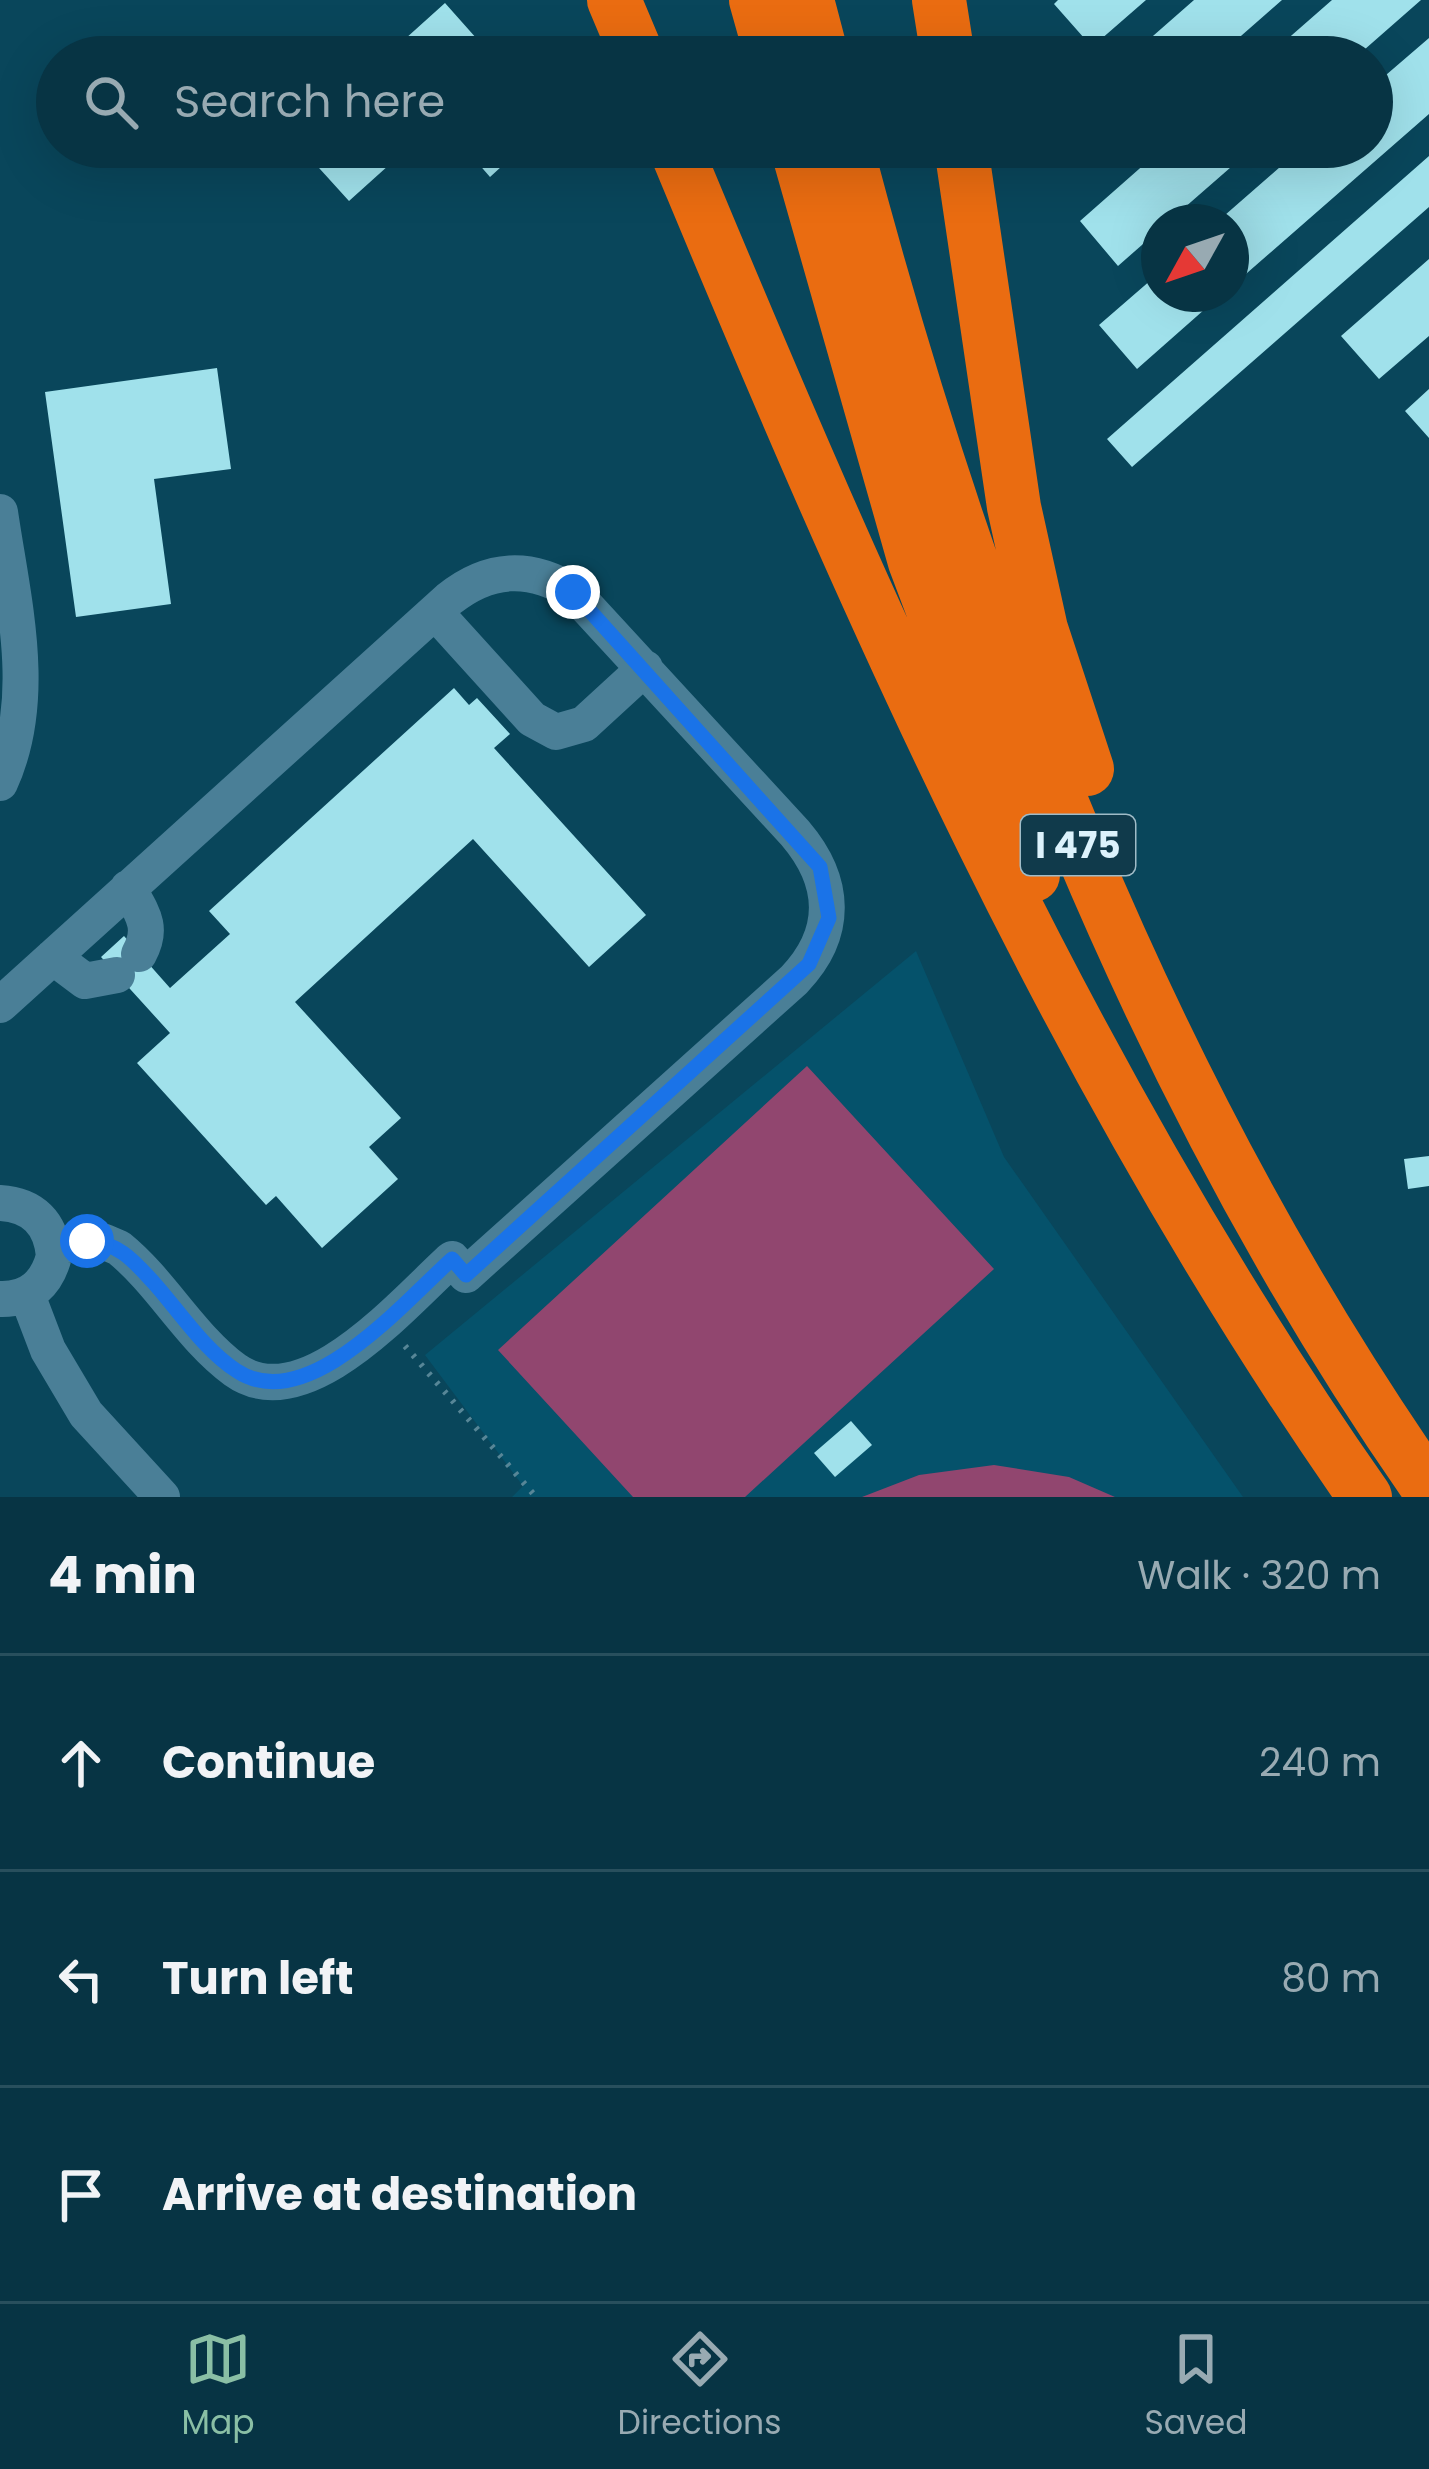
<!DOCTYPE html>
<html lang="en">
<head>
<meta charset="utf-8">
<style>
	body { margin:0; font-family:Poppins,sans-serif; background:#153f4f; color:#f1f3f6 }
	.compass { position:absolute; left:1141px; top:204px; width:108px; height:108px; border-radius:50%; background:#073444; box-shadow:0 12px 48px #0002; rotate:230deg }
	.stop { position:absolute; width:36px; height:36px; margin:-27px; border:9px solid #1a73e8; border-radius:50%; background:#fff }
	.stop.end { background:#1a73e8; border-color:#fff; box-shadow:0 3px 12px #0008 }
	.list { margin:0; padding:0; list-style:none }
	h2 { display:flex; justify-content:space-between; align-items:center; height:156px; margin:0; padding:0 48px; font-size:51px }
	h2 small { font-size:39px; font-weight:400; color:#98aab2 }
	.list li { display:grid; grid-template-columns:78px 1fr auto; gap:36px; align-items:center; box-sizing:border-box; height:216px; padding:0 48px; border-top:3px solid #284f5d }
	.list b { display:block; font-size:45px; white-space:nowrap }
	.list em { font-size:39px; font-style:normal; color:#98aab2 }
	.icon { flex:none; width:66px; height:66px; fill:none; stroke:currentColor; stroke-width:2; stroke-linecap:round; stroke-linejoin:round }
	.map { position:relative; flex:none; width:1429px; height:1497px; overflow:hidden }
	.search { position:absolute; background:#073444; box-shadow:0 12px 48px #0002; left:36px; right:36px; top:36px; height:132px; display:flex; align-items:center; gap:30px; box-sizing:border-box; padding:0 42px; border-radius:66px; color:#98aab2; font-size:45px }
	.sheet { height:804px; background:#073444 }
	nav { display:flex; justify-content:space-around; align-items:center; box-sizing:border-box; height:168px; border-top:3px solid #284f5d; background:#073444; font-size:33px; color:#98aab2 }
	nav a { display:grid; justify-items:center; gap:6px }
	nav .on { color:#8abfa5 }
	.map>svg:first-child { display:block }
	.built { fill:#05526b }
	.green { fill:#91466f }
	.building { fill:#a0e1eb }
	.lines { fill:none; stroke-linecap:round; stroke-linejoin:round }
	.path { stroke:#578697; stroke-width:6; stroke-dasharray:3 9; stroke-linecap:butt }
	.minor { stroke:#4a7f97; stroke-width:36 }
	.highway { stroke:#ea6c11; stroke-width:54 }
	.route { stroke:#1a73e8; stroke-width:15 }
	.labels { text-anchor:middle; stroke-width:12; stroke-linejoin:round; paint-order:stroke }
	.shield { fill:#103a4b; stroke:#9fbbc7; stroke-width:3 }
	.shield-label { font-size:36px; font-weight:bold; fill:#dcf2fc }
</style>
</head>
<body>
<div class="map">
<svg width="1429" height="1497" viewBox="0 0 1429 1497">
	<rect width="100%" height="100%" fill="#09465b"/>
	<path class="built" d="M916 951 1004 1157 1243 1497H512L523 1486 425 1355Z"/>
	<path class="green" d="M807 1066 994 1269 745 1497H633L498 1350Z
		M994 1465 1069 1477 1115 1497H862L919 1475Z"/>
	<path class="building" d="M1058 0H1146L1092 47 1054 4Z
		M1194 0H1282L1217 57H1129Z
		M1332 0H1421L1356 57H1267Z
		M445 3 493 57H385Z
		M1429 38V114L1231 287V222H1217L1303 147H1372V87Z
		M300 147H409L349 201Z
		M464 147H523L490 177Z
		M1164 147H1254L1168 222H1159V230L1118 266 1080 221Z
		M1429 156V207L1132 467 1107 439Z
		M1429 259V336L1379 379 1341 336Z
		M1159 273V294H1222L1137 369 1099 325Z
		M217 368 231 469 154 479 171 604 76 617 45 392Z
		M1429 389V438L1405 411Z
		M454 688 469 705 477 698 510 734 494 748 646 915 589 967 473 839 295 1002 401 1118 369 1147 398 1179 322 1248 276 1196 266 1205 137 1063 170 1033 101 957 124 936 170 988 230 934 209 911Z
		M1429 1156V1186L1408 1189 1404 1159Z
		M851 1421 872 1445 835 1477 814 1453Z"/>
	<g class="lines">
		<path class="path" d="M405 1346 536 1497"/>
		<path class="minor" d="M0 512C13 601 39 698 0 783
			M435 612 532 719 556 732 584 724 645 668
			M128 888C142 913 154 927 139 954
			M53 957 85 981 117 975
			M0 1005 449 599C489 567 530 565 573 592L795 833C836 881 839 933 794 980L466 1275 452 1259C405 1301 305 1420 235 1370 190 1337 162 1283 119 1248L105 1242 53 1245
			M0 1203C33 1205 51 1223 54 1256 47 1283 30 1300 0 1299
			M27 1295 48 1350 86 1414 162 1497"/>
		<path class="highway" d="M614 0 638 57
			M756 0 772 57
			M807 0 822 57
			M939 0 948 57
			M675 147C870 617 1071 1078 1365 1497
			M797 147 915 562 1033 875
			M846 147C971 620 1148 1087 1429 1489
			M961 147 1014 507 1041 629 1087 769"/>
	</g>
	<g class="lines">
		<path class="route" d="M87 1241C119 1243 133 1260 154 1283 179 1311 205 1351 237 1371 307 1417 404 1302 452 1259L466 1275 809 964 829 918 820 867 573 592"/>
	</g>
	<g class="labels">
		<rect class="shield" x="1021" y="815" width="114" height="60" rx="9"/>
		<g class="shield-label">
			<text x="1078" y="858">I 475</text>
		</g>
	</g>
</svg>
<svg class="compass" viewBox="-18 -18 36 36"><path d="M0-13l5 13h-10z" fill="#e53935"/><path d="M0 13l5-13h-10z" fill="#98aab2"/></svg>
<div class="stop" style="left:87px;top:1241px"></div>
<div class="stop end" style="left:573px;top:592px"></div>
<div class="search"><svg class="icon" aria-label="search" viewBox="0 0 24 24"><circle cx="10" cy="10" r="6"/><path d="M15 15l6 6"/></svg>Search here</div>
</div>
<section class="sheet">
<h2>4 min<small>Walk · 320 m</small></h2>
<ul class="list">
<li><svg class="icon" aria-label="ahead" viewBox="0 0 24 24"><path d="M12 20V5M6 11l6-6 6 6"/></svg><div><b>Continue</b></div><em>240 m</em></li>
<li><svg class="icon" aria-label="left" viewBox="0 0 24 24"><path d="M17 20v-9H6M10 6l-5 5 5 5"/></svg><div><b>Turn left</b></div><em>80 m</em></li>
<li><svg class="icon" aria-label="arrive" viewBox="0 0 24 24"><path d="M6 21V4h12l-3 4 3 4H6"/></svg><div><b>Arrive at destination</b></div></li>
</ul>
</section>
<nav>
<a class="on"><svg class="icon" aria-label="map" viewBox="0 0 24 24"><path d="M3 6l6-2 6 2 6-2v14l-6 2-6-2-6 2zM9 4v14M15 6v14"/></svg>Map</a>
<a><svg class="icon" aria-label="directions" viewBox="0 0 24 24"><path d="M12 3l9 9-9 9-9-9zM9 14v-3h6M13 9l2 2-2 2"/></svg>Directions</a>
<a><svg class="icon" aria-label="saved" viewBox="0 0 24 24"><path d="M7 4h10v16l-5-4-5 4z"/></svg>Saved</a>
</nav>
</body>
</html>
